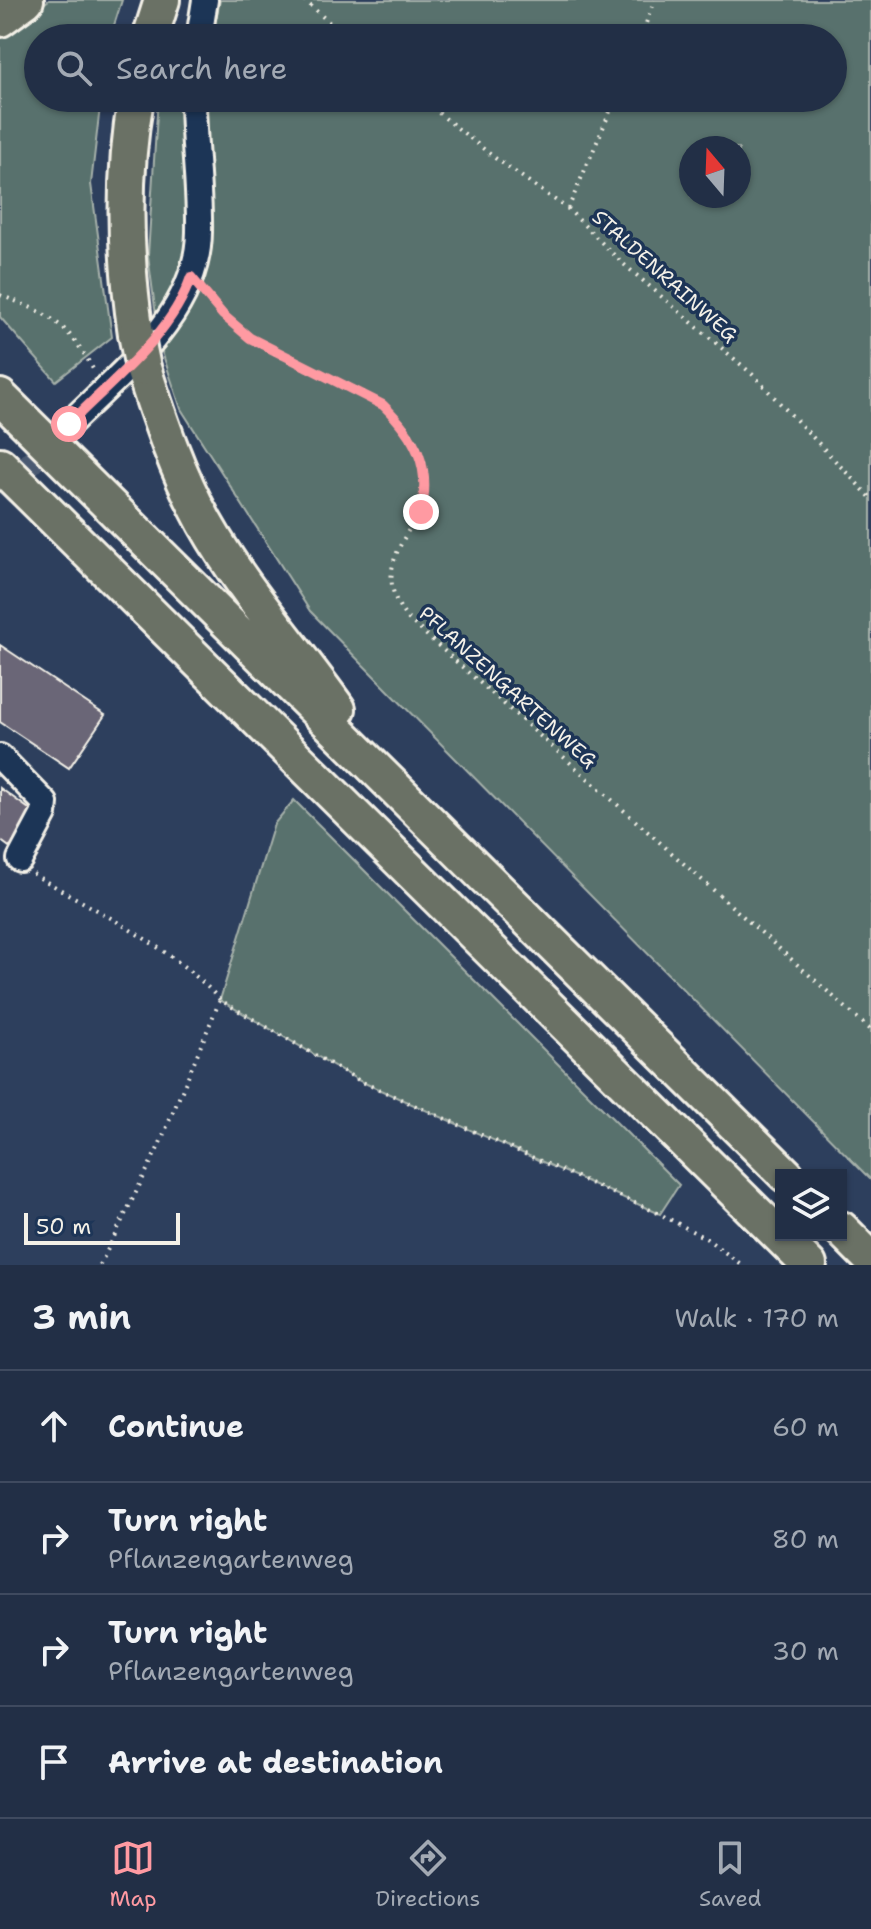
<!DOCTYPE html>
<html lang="en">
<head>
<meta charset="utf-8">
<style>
	body { margin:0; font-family:"Shantell Sans",sans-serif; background:#2e3b51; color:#f1f3f6 }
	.controls { position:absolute; right:24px; bottom:24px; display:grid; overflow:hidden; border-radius:0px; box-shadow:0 2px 6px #0004 }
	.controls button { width:72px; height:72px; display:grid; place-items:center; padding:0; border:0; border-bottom:2px solid #3f4a5f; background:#222f46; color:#f1f3f6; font:40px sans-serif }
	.compass { position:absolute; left:679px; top:136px; width:72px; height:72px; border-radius:50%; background:#222f46; box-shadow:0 2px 6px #0004; rotate:341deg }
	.scale { position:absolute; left:24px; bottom:20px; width:156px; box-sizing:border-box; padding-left:8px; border:4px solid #f4f1e8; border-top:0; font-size:22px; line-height:28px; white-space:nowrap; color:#f4f1e8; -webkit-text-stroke:6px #1d3557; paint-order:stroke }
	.stop { position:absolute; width:24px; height:24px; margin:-18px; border:6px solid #ff9aa2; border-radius:50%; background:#fff }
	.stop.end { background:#ff9aa2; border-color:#fff; box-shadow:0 2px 8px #0008 }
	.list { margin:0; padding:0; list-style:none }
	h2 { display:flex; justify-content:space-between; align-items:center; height:104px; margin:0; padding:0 32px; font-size:34px }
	h2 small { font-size:26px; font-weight:400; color:#a2a9b3 }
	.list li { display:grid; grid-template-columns:52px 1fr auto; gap:24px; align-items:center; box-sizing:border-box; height:112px; padding:0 32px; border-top:2px solid #3f4a5f }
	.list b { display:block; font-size:30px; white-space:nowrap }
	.list p { margin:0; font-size:26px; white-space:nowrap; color:#a2a9b3 }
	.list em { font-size:26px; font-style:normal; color:#a2a9b3 }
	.icon { flex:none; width:44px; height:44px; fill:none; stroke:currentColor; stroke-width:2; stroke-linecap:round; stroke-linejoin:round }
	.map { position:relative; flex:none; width:871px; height:1265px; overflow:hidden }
	.search { position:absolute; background:#222f46; box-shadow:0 2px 6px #0004; left:24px; right:24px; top:24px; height:88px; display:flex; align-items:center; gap:20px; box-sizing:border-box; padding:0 28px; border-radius:44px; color:#a2a9b3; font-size:30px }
	.sheet { height:552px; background:#222f46 }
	nav { display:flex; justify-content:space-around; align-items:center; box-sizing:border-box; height:112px; border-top:2px solid #3f4a5f; background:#222f46; font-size:22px; color:#a2a9b3 }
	nav a { display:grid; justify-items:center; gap:4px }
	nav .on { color:#ff9aa2 }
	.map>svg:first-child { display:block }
	.green { fill:#58716d; stroke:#a6b1aa; stroke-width:2; fill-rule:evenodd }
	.building { fill:#6b6677; stroke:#f4f1e8; stroke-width:2 }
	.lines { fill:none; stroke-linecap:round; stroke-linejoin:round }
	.minor-tunnel { stroke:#4b5a72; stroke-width:24; stroke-dasharray:24 12; stroke-linecap:butt }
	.minor-casing { stroke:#f4f1e8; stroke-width:30 }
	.highway-casing { stroke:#f4f1e8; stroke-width:40 }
	.path { stroke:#f4f1e8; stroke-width:4; stroke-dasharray:2 6; stroke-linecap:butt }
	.minor { stroke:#1d3557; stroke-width:24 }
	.highway { stroke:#6b7165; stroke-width:34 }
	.highway-bridge-casing { stroke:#f4f1e8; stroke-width:40; stroke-linecap:butt }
	.highway-bridge { stroke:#6b7165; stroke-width:34 }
	.route { stroke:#ff9aa2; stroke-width:10 }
	.labels { text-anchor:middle; stroke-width:7; stroke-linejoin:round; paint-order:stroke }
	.street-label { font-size:20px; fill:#f4f1e8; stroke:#1d3557 }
</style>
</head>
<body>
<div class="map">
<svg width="871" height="1265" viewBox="0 0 871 1265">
	<rect width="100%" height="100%" fill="#2d3f5d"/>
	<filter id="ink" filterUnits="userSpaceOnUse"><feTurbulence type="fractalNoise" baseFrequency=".0125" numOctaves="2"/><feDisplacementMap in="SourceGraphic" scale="16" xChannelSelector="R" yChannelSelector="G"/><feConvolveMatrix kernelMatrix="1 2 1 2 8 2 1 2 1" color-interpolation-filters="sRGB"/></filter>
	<g filter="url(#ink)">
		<path class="green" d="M49 0H122L110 38H38V98H101L91 184 112 337 56 381 0 317V36Z
			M220 0H871V1180L310 611 181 409 160 346 148 255 158 98H833V38H170L172 28 213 33ZM691 148H739V196H691Z
			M294 800 679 1185 660 1214 360 1081 220 1000 274 824Z"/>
		<path class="building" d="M0 645 105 715 69 768 0 722Z
			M0 788 36 814 12 849 0 840Z"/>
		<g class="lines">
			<path class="minor-tunnel" d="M0 494 69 424"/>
			<defs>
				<path id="minor" d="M199 38 205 0
					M69 424C122 371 198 314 199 232 200 188 193 143 193 98
					M0 757 45 803 44 814 20 859"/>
				<path id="highway" d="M0 19 26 0
					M150 38 162 0
					M136 334C124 254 122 178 136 98
					M143 368C160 421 178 474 205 523 242 589 294 647 338 709
					M0 397 786 1175
					M0 465 809 1265
					M841 1229 871 1259"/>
			</defs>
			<use href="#minor" class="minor-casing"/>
			<use href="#highway" class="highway-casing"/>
			<path class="path" d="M304 0 347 38
				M641 38 654 0
				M420 98 495 158 568 209 620 261 752 374 871 498
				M568 209 616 98
				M0 295C49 314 67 322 93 369
				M207 296C227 320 250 339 277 354 324 379 388 392 415 441 458 521 355 545 406 617L871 1030
				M33 874C93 909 174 948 220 1000L360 1081 660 1214 707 1239 742 1265
				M100 1265 158 1148 220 1000"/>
			<use href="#minor" class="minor"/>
			<use href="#highway" class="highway"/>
			<defs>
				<path id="highway-bridge" d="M136 334 143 368"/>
			</defs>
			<use href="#highway-bridge" class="highway-bridge-casing"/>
			<use href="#highway-bridge" class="highway-bridge"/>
		</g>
	</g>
	<g class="lines" filter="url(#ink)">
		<path class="route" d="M69 424C111 381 171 336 191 277L223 315 250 338 383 405C415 436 432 466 421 512"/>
	</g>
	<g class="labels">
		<g class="street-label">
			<text transform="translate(665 276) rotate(42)" y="7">STALDENRAINWEG</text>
			<text transform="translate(508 687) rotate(42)" y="7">PFLANZENGARTENWEG</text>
		</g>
	</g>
</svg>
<div class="controls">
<button><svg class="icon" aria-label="layers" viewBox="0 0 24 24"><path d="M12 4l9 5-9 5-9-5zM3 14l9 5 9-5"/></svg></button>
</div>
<svg class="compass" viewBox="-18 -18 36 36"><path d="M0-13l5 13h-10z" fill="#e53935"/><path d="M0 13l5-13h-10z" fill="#a2a9b3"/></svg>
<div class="scale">50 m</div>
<div class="stop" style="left:69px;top:424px"></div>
<div class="stop end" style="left:421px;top:512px"></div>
<div class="search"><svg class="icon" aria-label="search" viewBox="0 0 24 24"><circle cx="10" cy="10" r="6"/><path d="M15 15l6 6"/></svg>Search here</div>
</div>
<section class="sheet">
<h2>3 min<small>Walk · 170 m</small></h2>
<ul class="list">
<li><svg class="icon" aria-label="ahead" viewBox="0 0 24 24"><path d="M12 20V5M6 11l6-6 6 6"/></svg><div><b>Continue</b></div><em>60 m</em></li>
<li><svg class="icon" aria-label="right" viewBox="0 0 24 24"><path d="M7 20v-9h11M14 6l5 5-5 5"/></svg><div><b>Turn right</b><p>Pflanzengartenweg</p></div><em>80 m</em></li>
<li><svg class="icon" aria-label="right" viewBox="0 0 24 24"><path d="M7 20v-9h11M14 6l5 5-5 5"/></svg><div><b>Turn right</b><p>Pflanzengartenweg</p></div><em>30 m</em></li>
<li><svg class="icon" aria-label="arrive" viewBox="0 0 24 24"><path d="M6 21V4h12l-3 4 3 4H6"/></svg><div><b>Arrive at destination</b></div></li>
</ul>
</section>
<nav>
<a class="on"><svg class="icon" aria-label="map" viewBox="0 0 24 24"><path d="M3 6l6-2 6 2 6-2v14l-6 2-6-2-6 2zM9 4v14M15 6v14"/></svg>Map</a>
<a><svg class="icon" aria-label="directions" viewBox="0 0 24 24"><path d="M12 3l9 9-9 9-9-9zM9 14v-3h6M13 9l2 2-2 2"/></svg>Directions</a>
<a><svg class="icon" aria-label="saved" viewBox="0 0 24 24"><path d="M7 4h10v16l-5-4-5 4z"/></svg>Saved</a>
</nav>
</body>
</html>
